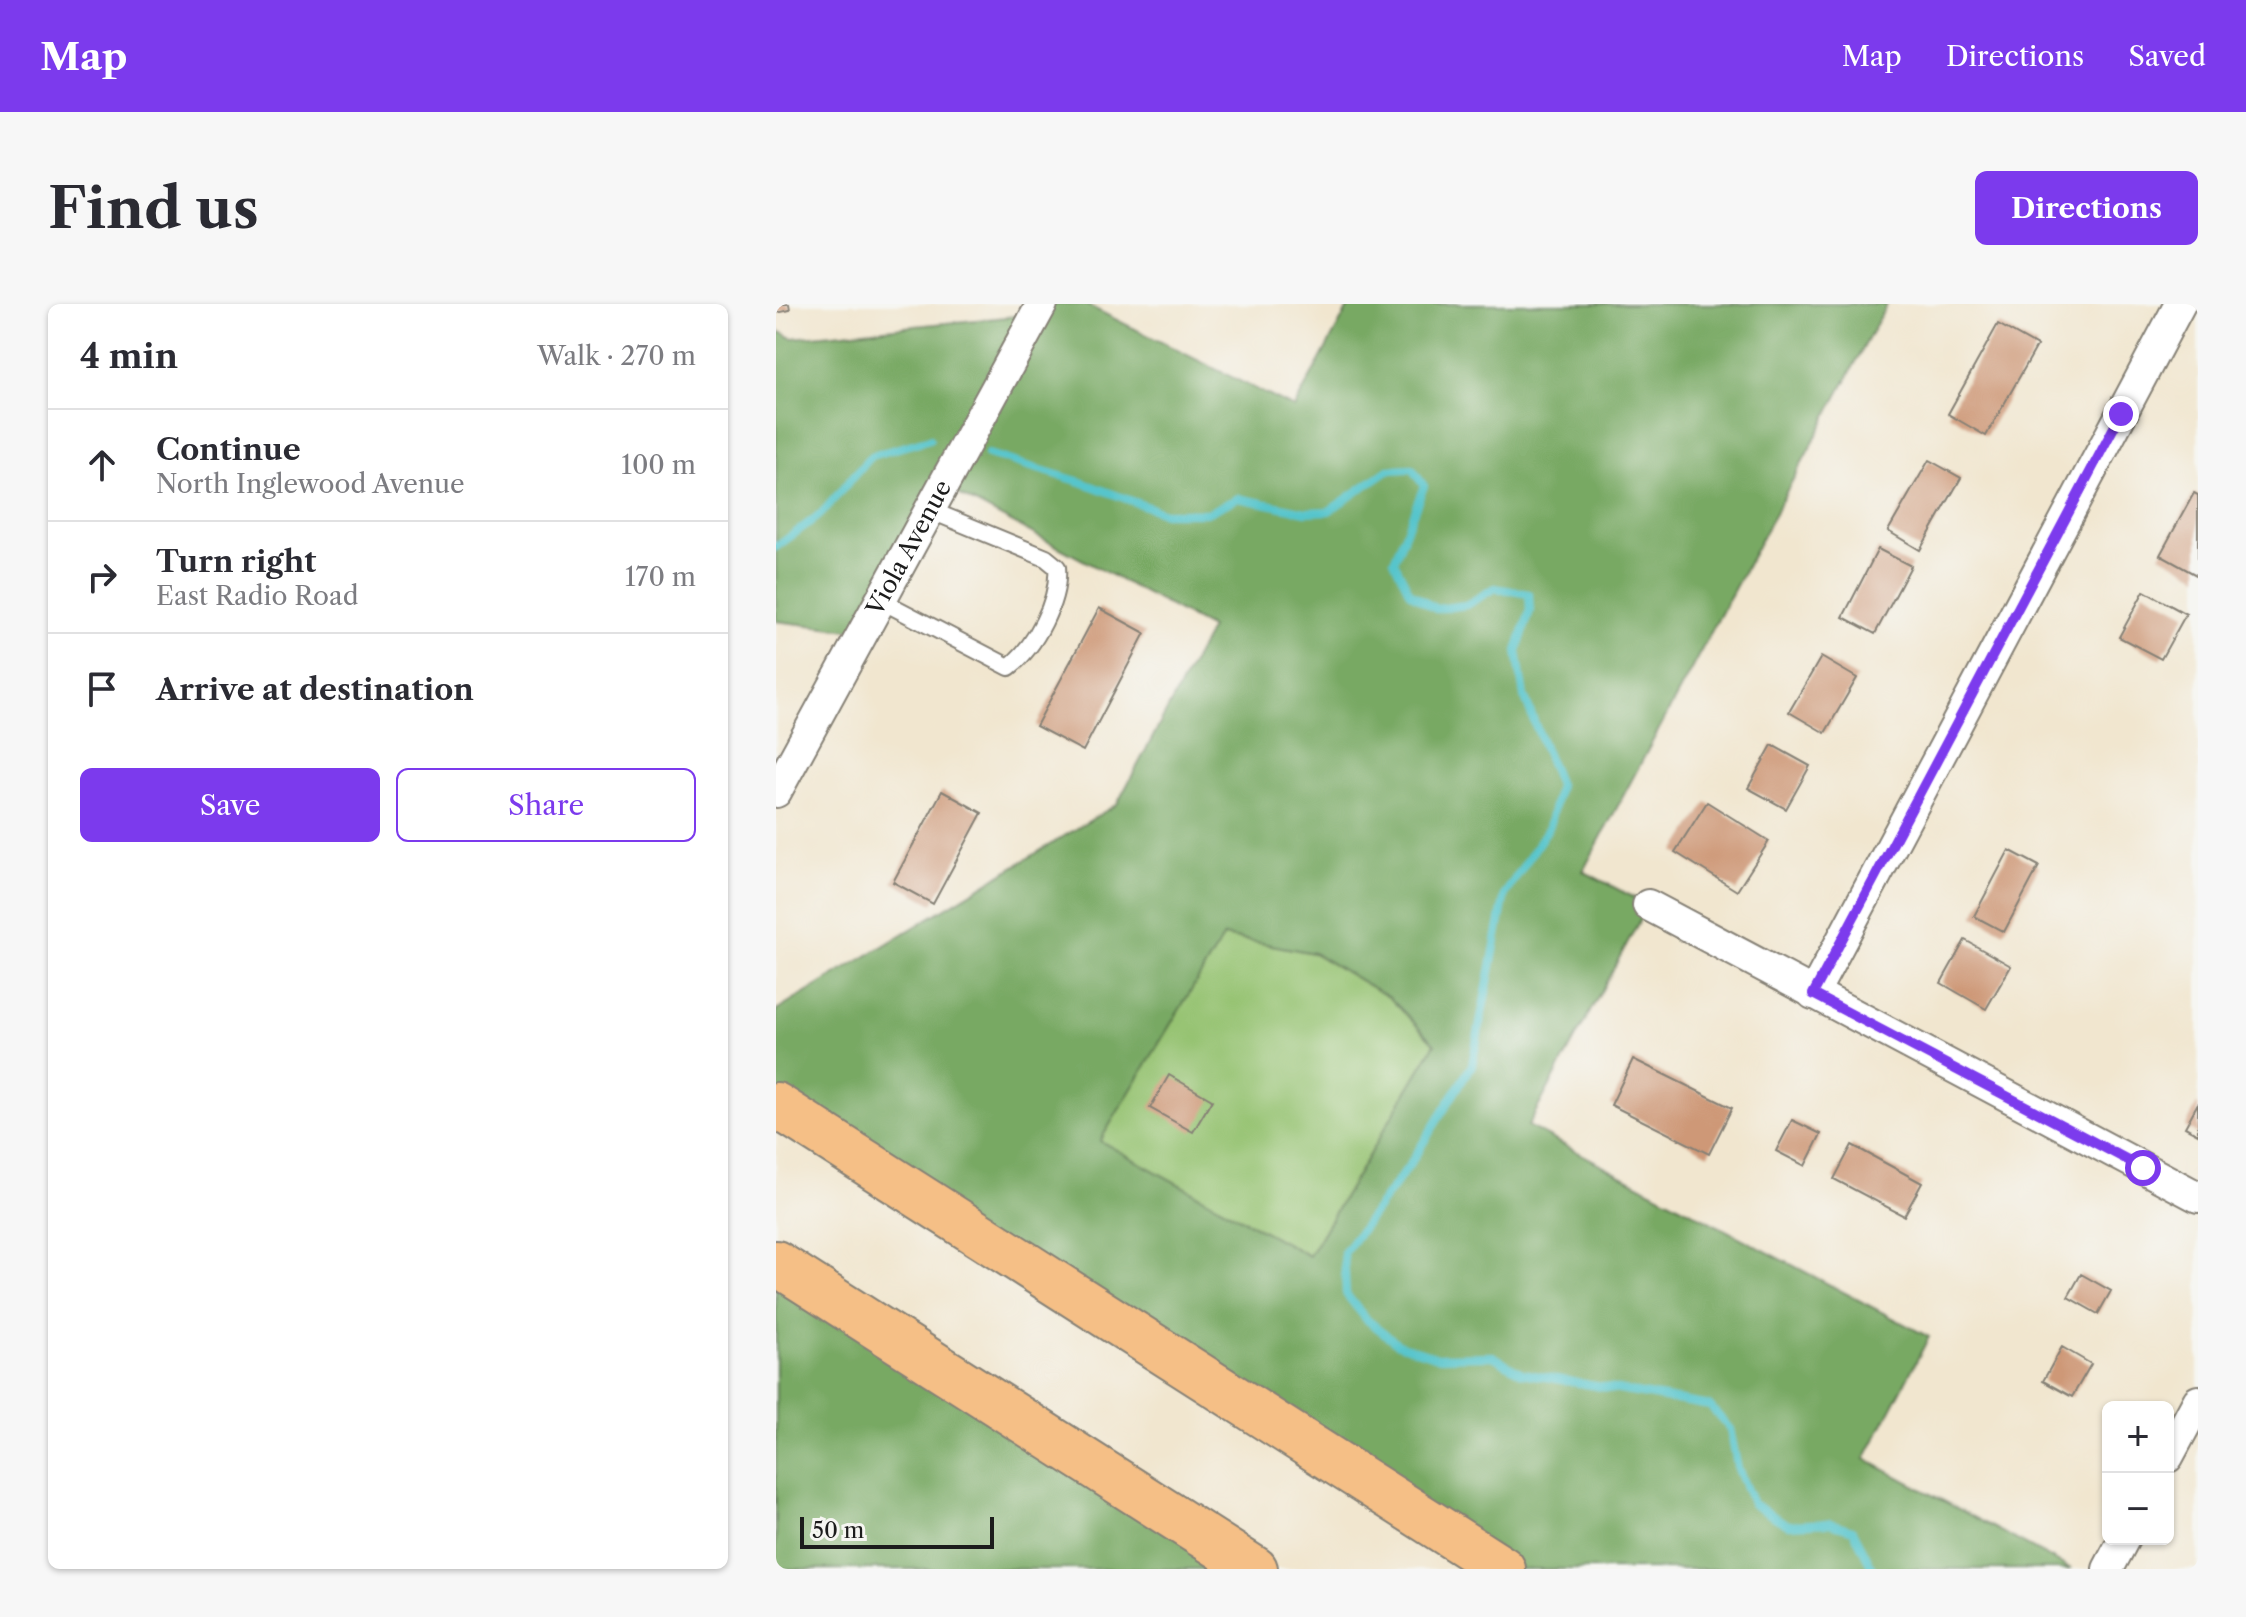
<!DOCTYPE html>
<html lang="en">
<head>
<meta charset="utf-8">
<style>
	body { margin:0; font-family:"Libre Caslon Text",serif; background:#f7f7f7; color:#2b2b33 }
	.controls { position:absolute; right:24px; bottom:24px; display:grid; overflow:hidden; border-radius:12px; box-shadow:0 2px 6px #0004 }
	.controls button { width:72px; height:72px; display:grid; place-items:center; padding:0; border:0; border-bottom:2px solid #e1e1e2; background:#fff; color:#2b2b33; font:40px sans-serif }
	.scale { position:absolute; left:24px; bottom:20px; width:194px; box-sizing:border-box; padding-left:8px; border:4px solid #1c1c1c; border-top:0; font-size:22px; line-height:28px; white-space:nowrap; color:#1c1c1c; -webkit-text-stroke:6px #f6f6f2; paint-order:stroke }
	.stop { position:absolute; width:24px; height:24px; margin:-18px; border:6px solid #7c3aed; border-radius:50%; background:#fff }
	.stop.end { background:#7c3aed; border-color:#fff; box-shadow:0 2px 8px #0008 }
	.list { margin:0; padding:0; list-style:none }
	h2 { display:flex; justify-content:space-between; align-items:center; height:104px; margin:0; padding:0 32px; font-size:34px }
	h2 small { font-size:26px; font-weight:400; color:#7c7c81 }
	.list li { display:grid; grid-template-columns:52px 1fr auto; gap:24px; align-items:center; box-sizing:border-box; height:112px; padding:0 32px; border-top:2px solid #e1e1e2 }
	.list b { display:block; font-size:30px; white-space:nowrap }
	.list p { margin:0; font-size:26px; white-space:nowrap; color:#7c7c81 }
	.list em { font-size:26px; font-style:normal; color:#7c7c81 }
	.actions { display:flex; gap:16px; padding:24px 32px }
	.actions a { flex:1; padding:18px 0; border:2px solid #7c3aed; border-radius:12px; text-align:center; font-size:28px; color:#7c3aed }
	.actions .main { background:#7c3aed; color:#fff }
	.icon { flex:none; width:44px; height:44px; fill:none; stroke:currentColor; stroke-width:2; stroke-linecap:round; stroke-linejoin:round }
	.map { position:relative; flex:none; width:1422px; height:1265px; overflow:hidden; border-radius:12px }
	header { display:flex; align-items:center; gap:48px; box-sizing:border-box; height:112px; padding:0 40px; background:#7c3aed; color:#fff }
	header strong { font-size:38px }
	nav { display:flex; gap:44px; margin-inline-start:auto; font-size:28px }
	.intro { display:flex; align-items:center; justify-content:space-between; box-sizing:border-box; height:192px; padding:0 48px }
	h1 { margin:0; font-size:56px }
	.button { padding:20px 36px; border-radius:12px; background:#7c3aed; color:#fff; font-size:28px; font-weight:700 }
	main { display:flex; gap:48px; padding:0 48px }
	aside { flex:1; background:#fff; border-radius:12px; box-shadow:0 2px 6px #0004 }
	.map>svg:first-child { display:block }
	.green { fill:#96c372; stroke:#597047; stroke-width:2 }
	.forest { fill:#78a964; stroke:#4a6240; stroke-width:2; fill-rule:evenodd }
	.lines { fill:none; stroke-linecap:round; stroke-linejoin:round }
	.stream { stroke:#57c5cc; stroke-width:8 }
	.building { fill:#ce9877 }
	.lane-casing { stroke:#868176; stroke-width:20 }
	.street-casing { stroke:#868176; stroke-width:34 }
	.highway-casing { stroke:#868176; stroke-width:48 }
	.lane { stroke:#fff; stroke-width:16 }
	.street { stroke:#fff; stroke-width:30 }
	.highway { stroke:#f5bf86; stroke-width:44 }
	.route { stroke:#7c3aed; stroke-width:10 }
	.labels { text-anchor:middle; stroke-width:8; stroke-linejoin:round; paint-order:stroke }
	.street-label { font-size:24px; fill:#1c1c1c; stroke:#f6f6f2 }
</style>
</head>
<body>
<header>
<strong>Map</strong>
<nav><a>Map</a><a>Directions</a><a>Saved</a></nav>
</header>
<div class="intro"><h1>Find us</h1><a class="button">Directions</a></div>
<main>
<aside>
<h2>4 min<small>Walk · 270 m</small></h2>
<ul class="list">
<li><svg class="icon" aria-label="ahead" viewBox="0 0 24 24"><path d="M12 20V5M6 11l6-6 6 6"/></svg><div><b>Continue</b><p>North Inglewood Avenue</p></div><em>100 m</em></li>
<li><svg class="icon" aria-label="right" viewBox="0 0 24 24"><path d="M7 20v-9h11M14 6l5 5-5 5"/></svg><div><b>Turn right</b><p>East Radio Road</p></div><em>170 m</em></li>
<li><svg class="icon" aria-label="arrive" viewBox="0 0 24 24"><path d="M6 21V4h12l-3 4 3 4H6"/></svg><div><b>Arrive at destination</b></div></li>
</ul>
<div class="actions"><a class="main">Save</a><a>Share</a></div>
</aside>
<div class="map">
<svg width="1422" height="1265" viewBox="0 0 1422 1265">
	<rect width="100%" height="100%" fill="#f6f6f2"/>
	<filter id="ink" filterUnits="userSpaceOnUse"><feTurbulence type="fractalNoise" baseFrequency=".0125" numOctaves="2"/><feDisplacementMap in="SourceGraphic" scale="16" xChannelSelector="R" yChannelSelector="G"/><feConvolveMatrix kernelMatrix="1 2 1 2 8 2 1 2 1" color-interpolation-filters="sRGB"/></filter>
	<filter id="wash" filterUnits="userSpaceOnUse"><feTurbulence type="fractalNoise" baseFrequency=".006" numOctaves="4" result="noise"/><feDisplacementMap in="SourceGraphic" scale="32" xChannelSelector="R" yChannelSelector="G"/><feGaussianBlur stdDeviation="1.8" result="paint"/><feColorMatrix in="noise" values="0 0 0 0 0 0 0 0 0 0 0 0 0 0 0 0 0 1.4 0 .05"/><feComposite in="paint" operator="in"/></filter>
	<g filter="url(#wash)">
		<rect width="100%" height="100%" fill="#f1e6cf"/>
		<path class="green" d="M448 632 537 649 614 694 659 740 533 952 323 837Z"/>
		<path class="forest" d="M266 0H309L518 104 574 0H1111L807 567 872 601 752 822 1153 1033 1089 1155 1295 1265H727L0 801V707L341 500 435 324 169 183 89 328 0 317V26L16 34 261 10ZM448 632 538 649 614 694 659 740 533 952 324 837Z
			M0 959 479 1265H0Z"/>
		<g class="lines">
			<path class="stream" d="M212 150 305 178 388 209H431L462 194 530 208 553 207 612 166 636 165 648 182 618 257 634 289 660 305 690 301 719 284 753 290 754 307 741 347 748 392 783 481 773 523 729 590 696 761 632 863 568 949 570 990 590 1015 622 1040 661 1053 717 1052 746 1069 934 1102 954 1125 962 1165 977 1200 1012 1221 1054 1219 1077 1226 1097 1265
				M0 243 45 210 95 152 154 135"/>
		</g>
		<g id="blocks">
			<path class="building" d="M0 0H13L14 6 0 9Z
				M1222 20 1261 42 1210 132 1172 110Z
				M1153 156 1185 174 1144 246 1112 227Z
				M1418 189 1422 191V272L1384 251Z
				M1102 245 1135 262 1099 330 1067 313Z
				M1368 287 1410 310 1385 355 1343 333Z
				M323 304 369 329 307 447 260 422Z
				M1045 353 1081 374 1049 429 1013 408Z
				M996 441 1034 462 1010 505 972 484Z
				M166 487 206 509 157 600 117 578Z
				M931 498 993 537 961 587 899 548Z
				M1233 546 1263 562 1228 628 1198 612Z
				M1189 636 1235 662 1210 705 1165 679Z
				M857 755 956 804 933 850 835 801Z
				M393 771 436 796 417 828 374 804Z
				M1422 799V830L1409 823Z
				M1016 816 1045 830 1029 862 1000 847Z
				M1076 841 1146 879 1128 912 1058 875Z
				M1305 970 1335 987 1322 1010 1292 993Z
				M1286 1043 1315 1060 1296 1093 1267 1077Z"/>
		</g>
	</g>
	<g filter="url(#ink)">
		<use href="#blocks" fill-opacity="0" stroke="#868176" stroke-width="2"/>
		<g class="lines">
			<defs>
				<path id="lane" d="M106 297 233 363C259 343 284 296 281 263L270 254 156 207"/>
				<g id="street">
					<path id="s1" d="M0 488 266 0"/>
					<path d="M872 601 1422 893"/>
					<path d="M1037 690 1404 0"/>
					<path d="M1392 1153 1422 1097"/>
					<path d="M1332 1265 1348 1235"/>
				</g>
				<path id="highway" d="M0 801 727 1265
					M0 959 479 1265"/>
			</defs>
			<use href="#lane" class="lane-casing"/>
			<use href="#street" class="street-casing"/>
			<use href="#highway" class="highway-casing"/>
			<use href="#lane" class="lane"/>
			<use href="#street" class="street"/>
			<use href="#highway" class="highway"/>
		</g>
	</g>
	<g class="lines" filter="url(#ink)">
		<path class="route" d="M1345 110 1037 690 1367 864"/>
	</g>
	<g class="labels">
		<g class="street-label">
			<text dy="8" stroke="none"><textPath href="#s1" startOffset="278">Viola Avenue</textPath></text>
		</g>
	</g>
</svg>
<div class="controls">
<button>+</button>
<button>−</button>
</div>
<div class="scale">50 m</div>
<div class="stop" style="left:1367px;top:864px"></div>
<div class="stop end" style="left:1345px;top:110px"></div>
</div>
</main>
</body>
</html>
